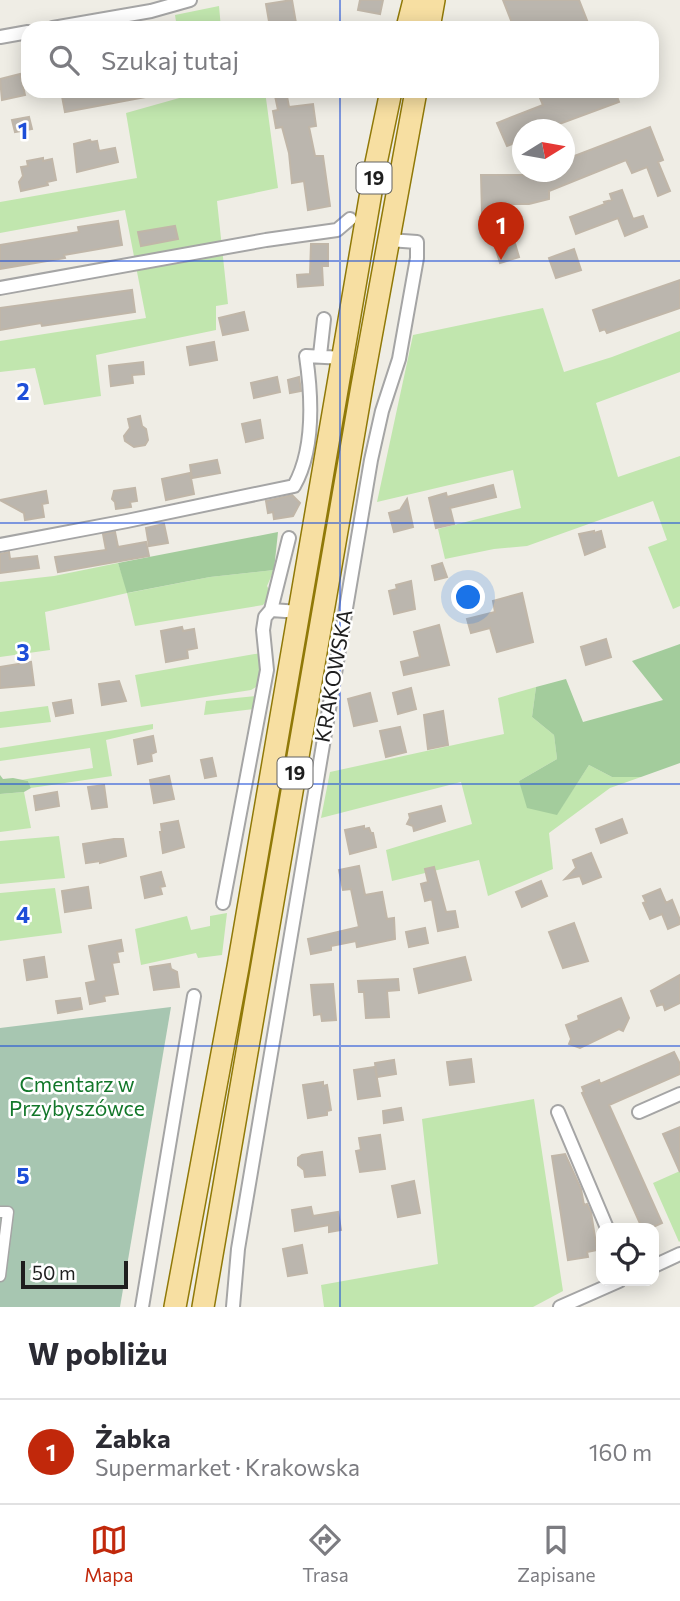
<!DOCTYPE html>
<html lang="pl">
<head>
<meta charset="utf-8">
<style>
	body { margin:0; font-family:Commissioner,sans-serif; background:#f7f7f7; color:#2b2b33 }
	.controls { position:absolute; right:21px; bottom:21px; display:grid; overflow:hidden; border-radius:14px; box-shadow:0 4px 18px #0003 }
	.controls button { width:63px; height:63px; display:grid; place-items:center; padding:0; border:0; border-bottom:2px solid #e1e1e2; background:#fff; color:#2b2b33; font:35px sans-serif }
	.compass { position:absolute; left:512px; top:119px; width:63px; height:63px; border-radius:50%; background:#fff; box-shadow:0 4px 18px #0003; rotate:79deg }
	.scale { position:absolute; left:21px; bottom:18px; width:107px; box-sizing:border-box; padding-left:7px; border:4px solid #1e1e1e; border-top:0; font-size:19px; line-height:24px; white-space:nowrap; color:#1e1e1e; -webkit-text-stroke:5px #fff; paint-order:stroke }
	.you { position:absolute; left:469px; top:598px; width:24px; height:24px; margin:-18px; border:5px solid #fff; border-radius:50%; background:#1a73e8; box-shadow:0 0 0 10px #1a73e833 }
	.badge { display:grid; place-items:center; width:46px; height:46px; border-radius:50%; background:#c1280b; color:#fff; font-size:23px; font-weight:700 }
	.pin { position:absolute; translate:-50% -58px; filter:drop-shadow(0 2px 4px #0008) }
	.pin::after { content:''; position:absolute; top:37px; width:24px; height:21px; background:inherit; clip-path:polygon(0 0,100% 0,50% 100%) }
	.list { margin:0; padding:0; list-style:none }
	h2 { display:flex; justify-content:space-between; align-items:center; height:91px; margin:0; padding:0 28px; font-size:30px }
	h2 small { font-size:23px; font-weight:400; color:#7c7c81 }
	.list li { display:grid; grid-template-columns:46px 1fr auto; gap:21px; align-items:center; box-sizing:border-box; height:105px; padding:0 28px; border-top:2px solid #e1e1e2 }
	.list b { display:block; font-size:26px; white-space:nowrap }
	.list p { margin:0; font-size:23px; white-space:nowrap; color:#7c7c81 }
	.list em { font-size:23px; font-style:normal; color:#7c7c81 }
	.icon { flex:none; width:38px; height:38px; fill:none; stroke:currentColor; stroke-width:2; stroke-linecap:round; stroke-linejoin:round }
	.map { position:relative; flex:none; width:680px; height:1307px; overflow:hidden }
	.search { position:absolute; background:#fff; box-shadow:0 4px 18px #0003; left:21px; right:21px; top:21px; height:77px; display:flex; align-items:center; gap:18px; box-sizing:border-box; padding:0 24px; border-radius:21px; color:#7c7c81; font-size:26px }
	.sheet { height:196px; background:#fff }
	nav { display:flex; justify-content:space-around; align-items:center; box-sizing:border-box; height:98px; border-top:2px solid #e1e1e2; background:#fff; font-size:19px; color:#7c7c81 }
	nav a { display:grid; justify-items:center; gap:4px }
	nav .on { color:#c1280b }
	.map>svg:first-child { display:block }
	.grass { fill:#c1e6ae }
	.forest { fill:#a3cc9c }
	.cemetery { fill:#a7c6b1 }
	.building { fill:#bbb6ae; stroke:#c0b6a8; stroke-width:2 }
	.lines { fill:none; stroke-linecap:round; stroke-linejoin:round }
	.pedestrian-casing { stroke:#a5a5a5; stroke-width:13 }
	.minor-casing { stroke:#a5a5a5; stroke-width:16 }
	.primary-casing { stroke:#907908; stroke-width:24 }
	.pedestrian { stroke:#fff; stroke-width:10 }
	.minor { stroke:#fff; stroke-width:12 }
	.primary { stroke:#f7dfa2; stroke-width:21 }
	.grid { fill:none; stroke:#1d4ed8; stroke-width:2; stroke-opacity:0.55 }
	.labels { text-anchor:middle; stroke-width:5; stroke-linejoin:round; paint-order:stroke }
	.shield { fill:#fff; stroke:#626262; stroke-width:2 }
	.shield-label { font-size:19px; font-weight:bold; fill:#1e1e1e }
	.street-label { font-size:21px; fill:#1e1e1e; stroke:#fff }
	.park-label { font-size:21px; fill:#12772a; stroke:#fff }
	.grid-label { font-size:23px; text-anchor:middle; font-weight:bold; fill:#1d4ed8; stroke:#fff; stroke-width:5; stroke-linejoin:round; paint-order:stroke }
</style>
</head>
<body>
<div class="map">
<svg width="680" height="1307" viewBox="0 0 680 1307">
	<rect width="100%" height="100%" fill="#efede5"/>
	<path class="grass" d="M219 6 221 28H177L175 15Z
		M189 91H265L278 188 217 201 228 304 216 306V330L96 355 101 396 44 405 35 368 0 372V341L146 318 125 210 0 233V202L137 178 126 113 190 95Z
		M543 308 564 372 612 357 680 331V372L596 403 618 477 680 456V606L673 609 648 547 667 540 653 501 527 546 494 549 445 559 438 529 521 508 513 470 377 502 413 335Z
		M118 563 128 593 210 577 274 570 267 586C271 593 269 599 263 605L135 626 127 593 45 612 50 650 0 657V582L54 576Z
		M261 653 259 685 251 690 141 707 135 675Z
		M536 687 532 717 554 735 557 759 519 781 557 814 589 765 612 777H641L610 788 549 833 553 869 488 896 479 860 392 881 386 850 472 824 461 782 321 818 330 772 504 734 498 698Z
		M256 696 254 709 204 715 206 701Z
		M48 706 51 722 0 728V712Z
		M153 724V729L106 740 112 776 31 788 28 781 21 780 93 768 90 748 0 761V748Z
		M24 792 31 828 0 832V794Z
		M59 836 65 878 0 884V841Z
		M55 888 62 933 0 941V893Z
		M227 913 222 955 198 958 196 953 141 965 135 929 187 916 191 930 210 926V916Z
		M534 1099 563 1291 533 1307H324L321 1285 438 1264 422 1119Z
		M680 1171V1241L679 1242 653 1183Z"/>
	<path class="forest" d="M278 532 274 570 210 577 127 593 118 563Z
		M680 644V763L641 777H612L589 765 557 815 527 808 519 781 557 759 554 735 532 717 536 687 566 679 583 722 663 700 632 661Z
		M0 775 3 779 13 778 28 781 31 788 24 792 0 794Z"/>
	<path class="cemetery" d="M171 1007 120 1307H0V1028Z"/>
	<path class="building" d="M292 0 296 23 270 27 266 4Z
		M360 0H383L380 14 358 10Z
		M503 0H579L590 28H514Z
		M20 74 25 95 2 100 0 79Z
		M61 91H146V97L65 112Z
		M274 91H286L289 107 313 104 316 126 309 127 315 156H323L330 206 308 210 304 181 292 183 289 153 282 127 276 128 273 111 278 110Z
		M537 91H615L619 102 543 130H522V140L507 146 497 123 543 105Z
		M29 117 32 129 15 132 12 120Z
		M650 127 663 160 658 162 670 191 658 196 647 167 632 173 626 160 549 191V199L529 204H504V213H482L481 175H550L549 172H564V160Z
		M90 140 91 142 97 141 99 151 115 148 118 162 77 172 74 144Z
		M43 158V161L52 159 56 180 47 182 48 185 21 191 19 182 23 176 21 167 28 166 27 161Z
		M622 190 633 219 643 216 647 227 625 236 618 218 576 234 570 217 605 204 604 202 612 200 610 194Z
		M118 221 122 245 64 255 65 258 0 269V245L79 232 78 227Z
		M175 226 178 239 141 246 138 232Z
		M514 240 519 257 500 263 495 246Z
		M311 244H328V266H322L323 285 298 287 297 275 310 274Z
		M574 249 581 270 556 278 549 258Z
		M680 280V308L607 333 605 329 600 331 593 310Z
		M132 290 135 312 42 326 41 323 0 330V308Z
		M244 312 248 330 223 335 219 318Z
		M214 342 217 360 190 365 187 347Z
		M143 362 144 374 132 375 133 383 111 386 109 366Z
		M277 377 280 392 254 398 251 383Z
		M299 377 301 391 290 393 288 380Z
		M140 416 142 426 146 429 148 440 145 445 134 447 125 441 124 436 130 428 128 419Z
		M260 420 263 438 246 442 242 424Z
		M217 460 220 473 192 478 190 465Z
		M190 473 194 494 166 500 162 479Z
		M493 485 496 497 450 508 454 524 436 528 429 498 446 493 447 497Z
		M135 488 137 501 130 502 131 507 116 509 115 502 112 499 114 491Z
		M46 491 48 503 42 504 44 517 25 520 24 513 0 500Z
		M292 495 300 503 293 516 274 519 273 512 268 513 266 501Z
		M407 499 413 527 394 532 389 513 400 510Z
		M164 524 168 543 149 546 146 528Z
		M594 531V533L601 531 605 547 585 555 579 534Z
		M115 532 118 547 146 542 149 556 58 572 55 557 106 550 103 534Z
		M9 552 10 559 37 556 39 568 0 573V554Z
		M442 563 447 577 435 580 432 566Z
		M411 581 415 609 394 614 389 591 397 589 396 585Z
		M522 593 533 642 497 652 490 628 471 633 467 619 495 612 493 601Z
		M439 625 449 665 404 675 401 662 420 657 414 632Z
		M182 627 183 631 194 629 197 648 187 650 188 658 166 662 161 631Z
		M606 639 611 657 586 665 581 647Z
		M31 662 34 685 0 688V667Z
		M119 681 126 701 102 705 99 684Z
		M411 688 416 709 398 714 393 693Z
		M370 693 377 721 354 726 348 699Z
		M71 700 73 713 56 716 53 703Z
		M443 711 448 745 428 749 424 715Z
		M400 727 406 752 386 757 380 731Z
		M153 736 156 752 151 754 152 761 138 764 134 740Z
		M212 758 216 776 205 778 201 760Z
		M169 776 174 799 154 803 150 780Z
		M104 785 107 807 92 809 88 787Z
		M57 792 59 806 36 810 34 796Z
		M441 806 445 821 414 831 413 826 407 824 410 818 409 814Z
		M622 819 627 833 601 843 596 829Z
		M178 821 184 847 163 853 160 832H162L161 824Z
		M364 826V829L369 828 371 833H373L376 847 350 854 345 830Z
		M114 839H123L126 856 100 863V861L86 863 83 844Z
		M591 853 601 877 583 884 580 876 565 879 576 868 573 860Z
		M359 866 365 895 382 892 387 919 394 918 395 939 357 947 356 941 331 946V950L311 954 308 939 359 927 351 889 343 890 339 870Z
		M434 867 446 912 455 911 458 927 438 931 432 899 425 901 421 884 428 882 425 869Z
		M161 872 165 886 160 887 162 894 145 898 141 877Z
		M541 881 547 896 522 907 516 892Z
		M88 887 91 908 65 912 62 891Z
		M660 889 666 903 672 900 680 920V924L668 929 662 914 650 919 643 903 646 902 643 896Z
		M574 923 588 961 563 968 549 932Z
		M425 928 428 943 409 947 406 932Z
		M121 940 123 951 117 952 119 962 112 963 118 994 104 996 105 1001 90 1004 86 983 96 981 89 946Z
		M44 957 47 977 27 980 24 960Z
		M465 957 471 980 419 993 414 969Z
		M170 964 171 969 177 972 179 987 154 990 150 967Z
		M680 975V1003L665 1010 663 1004 657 1006 651 991Z
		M398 979 399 990 387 991 389 1017 366 1018 364 992H359L358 981Z
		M333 984 336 1020 322 1021 321 1014 314 1015 311 985Z
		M80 998 82 1009 58 1013 56 1001Z
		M621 998 629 1018 623 1031 619 1029 580 1048 569 1044 571 1039 566 1025 579 1020 578 1016Z
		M674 1052 680 1064V1074L609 1105 662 1223 651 1228H642L582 1093 584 1092 582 1087 599 1080 600 1084Z
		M471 1059 474 1082 450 1085 447 1062Z
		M394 1060 396 1074 377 1077 375 1063Z
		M375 1067 380 1096 358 1099 354 1070Z
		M323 1082V1086L327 1085 331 1110 327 1111V1115L308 1118 303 1085Z
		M401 1108 403 1120 384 1123 383 1111Z
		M680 1127V1172L663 1134Z
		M380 1135 385 1169 360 1172 356 1151 361 1150 359 1138Z
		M322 1152 325 1175 305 1177 304 1170 298 1165V1158L302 1155Z
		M565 1154 581 1189 584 1205 587 1204 591 1212 597 1250 587 1252 588 1257 568 1260 552 1156Z
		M414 1181 420 1213 398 1217 392 1186Z
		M311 1207 313 1216 338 1212 341 1230 329 1232V1225L295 1231 292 1210Z
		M302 1245 307 1273 288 1276 283 1249Z"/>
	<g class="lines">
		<defs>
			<path id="pedestrian" d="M0 1212H8L0 1276"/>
			<path id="minor" d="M53 28 151 11 190 0
				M0 37 28 32
				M0 288 266 240 337 230 350 219
				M320 355 324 319
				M0 545 127 521 294 486C315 449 312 397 306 356L344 358
				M271 610 289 538
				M223 903 267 670 263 630 265 617 271 610 300 612
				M558 1112 607 1228
				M639 1112 680 1094
				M654 1266 680 1254
				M142 1307 194 996
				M233 1307 238 1249 371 460 382 411 399 359 417 258V242L389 240
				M560 1307 619 1281"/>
			<path id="primary" d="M407 28 414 0
				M429 28 434 0
				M175 1307 238 967 376 163 391 91
				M203 1307 362 386 416 91"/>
		</defs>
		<use href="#pedestrian" class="pedestrian-casing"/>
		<use href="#minor" class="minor-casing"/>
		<use href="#primary" class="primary-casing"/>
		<use href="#pedestrian" class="pedestrian"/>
		<use href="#minor" class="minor"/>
		<use href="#primary" class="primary"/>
	</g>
	<path class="grid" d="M340 0V28M340 91V1307M0 261H680M0 523H680M0 784H680M0 1046H680"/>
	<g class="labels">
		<g class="shield">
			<rect x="356.5" y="162.5" width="35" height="31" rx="5"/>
			<rect x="277.5" y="757.5" width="35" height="31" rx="5"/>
		</g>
		<g class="shield-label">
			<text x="374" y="185">19</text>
			<text x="295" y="780">19</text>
		</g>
		<g class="street-label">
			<text transform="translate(334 676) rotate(-80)" y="7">KRAKOWSKA</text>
		</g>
		<g class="park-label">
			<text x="77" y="1092">Cmentarz w<tspan x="77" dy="24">Przybyszówce</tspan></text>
		</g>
	</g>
	<g class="grid-label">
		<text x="23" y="139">1</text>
		<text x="23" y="400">2</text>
		<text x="23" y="661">3</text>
		<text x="23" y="923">4</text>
		<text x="23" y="1184">5</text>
	</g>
</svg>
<div class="controls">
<button><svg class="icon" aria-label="locate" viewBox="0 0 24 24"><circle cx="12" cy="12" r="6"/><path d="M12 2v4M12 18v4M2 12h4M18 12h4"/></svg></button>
</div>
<svg class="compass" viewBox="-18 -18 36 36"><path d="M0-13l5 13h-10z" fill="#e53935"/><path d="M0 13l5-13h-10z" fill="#7c7c81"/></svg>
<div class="scale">50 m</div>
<div class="you"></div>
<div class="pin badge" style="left:501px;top:260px">1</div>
<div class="search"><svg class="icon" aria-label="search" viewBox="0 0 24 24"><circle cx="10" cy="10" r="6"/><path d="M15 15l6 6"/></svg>Szukaj tutaj</div>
</div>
<section class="sheet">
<h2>W pobliżu<small></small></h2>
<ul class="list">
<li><span class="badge">1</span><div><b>Żabka</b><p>Supermarket · Krakowska</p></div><em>160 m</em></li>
</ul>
</section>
<nav>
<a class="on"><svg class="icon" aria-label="map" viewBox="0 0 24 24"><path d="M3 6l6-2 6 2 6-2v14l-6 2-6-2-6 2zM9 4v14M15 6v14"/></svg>Mapa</a>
<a><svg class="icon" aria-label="directions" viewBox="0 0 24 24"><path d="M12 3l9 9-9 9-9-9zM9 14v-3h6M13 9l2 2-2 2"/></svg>Trasa</a>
<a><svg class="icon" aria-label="saved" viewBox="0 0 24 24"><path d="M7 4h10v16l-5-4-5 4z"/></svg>Zapisane</a>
</nav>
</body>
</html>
